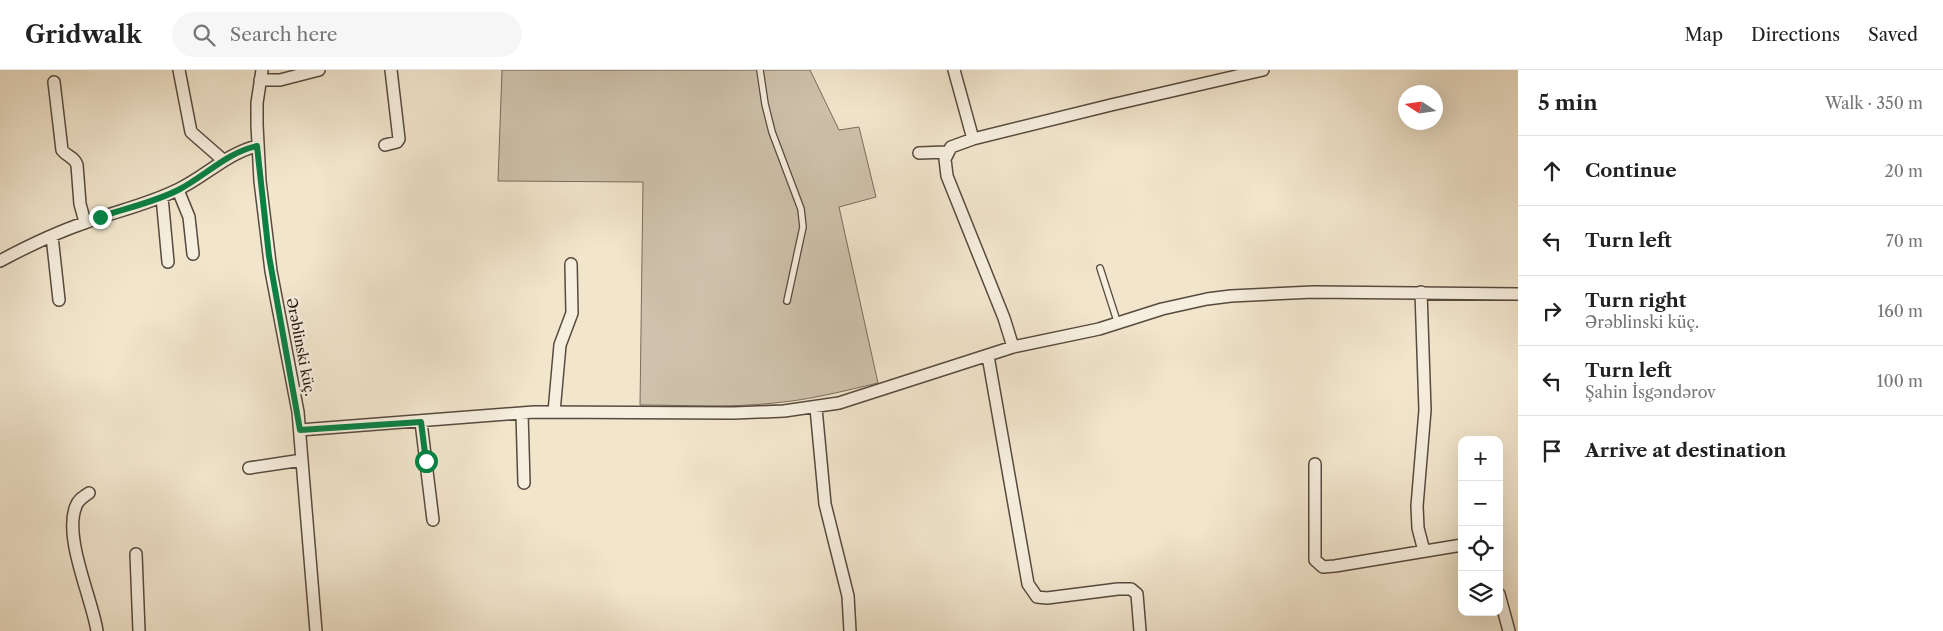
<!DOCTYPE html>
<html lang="en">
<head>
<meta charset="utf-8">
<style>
	body { margin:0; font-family:"Libre Caslon Text",serif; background:#f6f6f6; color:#222 }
	.controls { position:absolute; right:15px; bottom:15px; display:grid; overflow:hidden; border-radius:10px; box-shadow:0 5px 20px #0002 }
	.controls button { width:45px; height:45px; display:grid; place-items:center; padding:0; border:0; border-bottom:1px solid #e0e0e0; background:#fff; color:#222; font:25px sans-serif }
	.compass { position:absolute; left:1398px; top:15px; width:45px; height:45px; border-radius:50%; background:#fff; box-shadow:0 5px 20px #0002; rotate:282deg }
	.stop { position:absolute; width:15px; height:15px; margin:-11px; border:4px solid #0b8043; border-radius:50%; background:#fff }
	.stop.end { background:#0b8043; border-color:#fff; box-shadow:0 1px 5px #0008 }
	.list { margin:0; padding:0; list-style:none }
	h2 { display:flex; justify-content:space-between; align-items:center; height:65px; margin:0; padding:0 20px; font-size:21px }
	h2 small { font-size:16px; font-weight:400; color:#767676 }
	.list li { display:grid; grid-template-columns:32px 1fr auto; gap:15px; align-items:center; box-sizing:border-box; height:70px; padding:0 20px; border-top:1px solid #e0e0e0 }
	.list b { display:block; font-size:19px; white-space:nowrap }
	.list p { margin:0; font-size:16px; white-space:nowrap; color:#767676 }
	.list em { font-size:16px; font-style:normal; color:#767676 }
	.icon { flex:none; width:28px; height:28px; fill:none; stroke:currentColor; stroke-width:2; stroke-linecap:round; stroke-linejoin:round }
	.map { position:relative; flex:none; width:1518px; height:561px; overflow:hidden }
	header { display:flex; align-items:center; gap:30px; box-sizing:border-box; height:70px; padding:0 25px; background:#fff; border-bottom:1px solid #e0e0e0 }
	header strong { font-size:24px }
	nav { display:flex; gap:28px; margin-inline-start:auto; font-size:18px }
	.search { width:350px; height:45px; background:#f6f6f6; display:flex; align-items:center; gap:12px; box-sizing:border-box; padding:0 18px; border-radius:28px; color:#767676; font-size:19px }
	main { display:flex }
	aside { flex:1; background:#fff }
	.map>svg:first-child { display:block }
	.green { fill:#cec2ac; stroke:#796c5d }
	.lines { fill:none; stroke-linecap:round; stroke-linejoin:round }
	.service-casing { stroke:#574a3e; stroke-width:8 }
	.minor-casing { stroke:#574a3e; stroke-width:14 }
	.service { stroke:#f6eede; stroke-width:5.5 }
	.minor { stroke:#f6eede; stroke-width:11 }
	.route { stroke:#0b8043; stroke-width:6 }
	.labels { text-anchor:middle; stroke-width:5; stroke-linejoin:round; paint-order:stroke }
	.street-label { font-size:14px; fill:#24160e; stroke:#f6eede }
</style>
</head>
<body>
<header>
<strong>Gridwalk</strong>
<div class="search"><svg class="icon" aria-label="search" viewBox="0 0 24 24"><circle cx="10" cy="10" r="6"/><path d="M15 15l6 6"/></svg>Search here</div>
<nav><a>Map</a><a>Directions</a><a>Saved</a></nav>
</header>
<main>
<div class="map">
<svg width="1518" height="561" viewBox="0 0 1518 561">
	<rect width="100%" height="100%" fill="#f1e5cc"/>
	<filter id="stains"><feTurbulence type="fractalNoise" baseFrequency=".004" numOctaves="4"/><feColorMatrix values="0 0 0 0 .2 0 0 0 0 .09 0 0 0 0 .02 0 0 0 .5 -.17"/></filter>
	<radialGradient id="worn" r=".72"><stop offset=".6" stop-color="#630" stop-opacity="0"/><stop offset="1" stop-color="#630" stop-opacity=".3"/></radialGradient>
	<path class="green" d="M502 0H810L839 60 859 57 876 127 839 137 878 313C844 321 809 330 774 333 729 338 685 335 640 335L643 112 498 111Z"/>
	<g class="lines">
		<defs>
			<path id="service" d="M760 0 765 34 772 62 801 139 803 157 787 231
				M1100 198 1118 254"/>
			<path id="minor" d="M179 0 191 62 223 90
				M262 0 257 33V55L260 111 271 201 298 342 316 561
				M954 0 973 69
				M260 10H280L319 0
				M54 12 62 80C67 87 74 86 77 95L80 134 85 152
				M385 75 397 72 399 69 391 0
				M919 83 947 82
				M178 120 189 147 193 184
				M162 127 168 192
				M52 166 59 230
				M0 191C28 176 57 162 87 152 117 141 149 134 177 120 205 107 227 83 257 76
				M1421 222 1425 340 1417 436 1418 458 1424 481
				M1013 277 1004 248 947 106 945 89 951 77 973 69 1111 35 1263 0
				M988 286 1028 514 1037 527 1047 528 1118 519H1131L1137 524 1140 561
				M816 338 825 434 848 526 850 561
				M554 342 560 275 572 243 571 194
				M522 343 524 413
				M421 352 433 450
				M300 360 534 342 734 343 784 341 839 333 1013 277 1099 259 1162 239 1207 229 1231 226 1313 222 1518 224
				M1315 394V490L1323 497 1335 496 1462 475
				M249 398 302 390
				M89 423C83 427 78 430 76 436 63 467 92 528 97 561
				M136 484 139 561
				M1499 524 1509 561"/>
		</defs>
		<use href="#service" class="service-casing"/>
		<use href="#minor" class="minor-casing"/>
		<use href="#service" class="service"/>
		<use href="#minor" class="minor"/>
	</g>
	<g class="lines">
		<path class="route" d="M100 147C126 138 156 132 180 119 206 105 228 82 257 76L269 186 300 360 421 352 426 391"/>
	</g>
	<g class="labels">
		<g class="street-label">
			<text transform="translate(301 277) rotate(79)" y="5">Ərəblinski küç.</text>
		</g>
	</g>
	<rect width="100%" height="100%" filter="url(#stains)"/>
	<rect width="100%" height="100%" fill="url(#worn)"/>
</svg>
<div class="controls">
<button>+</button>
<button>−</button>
<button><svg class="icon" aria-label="locate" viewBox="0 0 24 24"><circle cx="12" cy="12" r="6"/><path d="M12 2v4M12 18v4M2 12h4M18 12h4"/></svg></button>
<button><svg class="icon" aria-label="layers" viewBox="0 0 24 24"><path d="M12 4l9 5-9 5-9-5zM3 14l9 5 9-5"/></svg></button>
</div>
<svg class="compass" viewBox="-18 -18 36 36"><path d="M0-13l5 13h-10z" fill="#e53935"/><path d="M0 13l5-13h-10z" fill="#767676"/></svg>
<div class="stop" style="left:426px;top:391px"></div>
<div class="stop end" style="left:100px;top:147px"></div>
</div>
<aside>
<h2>5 min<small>Walk · 350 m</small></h2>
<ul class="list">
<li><svg class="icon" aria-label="ahead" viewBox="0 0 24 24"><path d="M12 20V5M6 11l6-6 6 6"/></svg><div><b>Continue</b></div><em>20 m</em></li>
<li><svg class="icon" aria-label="left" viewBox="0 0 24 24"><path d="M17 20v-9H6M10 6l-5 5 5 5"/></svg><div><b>Turn left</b></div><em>70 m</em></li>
<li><svg class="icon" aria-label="right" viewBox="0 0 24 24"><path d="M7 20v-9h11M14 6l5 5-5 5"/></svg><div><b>Turn right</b><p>Ərəblinski küç.</p></div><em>160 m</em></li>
<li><svg class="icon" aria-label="left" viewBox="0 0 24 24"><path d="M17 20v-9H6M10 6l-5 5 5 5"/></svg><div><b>Turn left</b><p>Şahin İsgəndərov</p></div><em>100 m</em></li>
<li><svg class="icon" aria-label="arrive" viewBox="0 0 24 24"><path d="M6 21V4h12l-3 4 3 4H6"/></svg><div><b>Arrive at destination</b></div></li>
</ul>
</aside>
</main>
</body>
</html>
